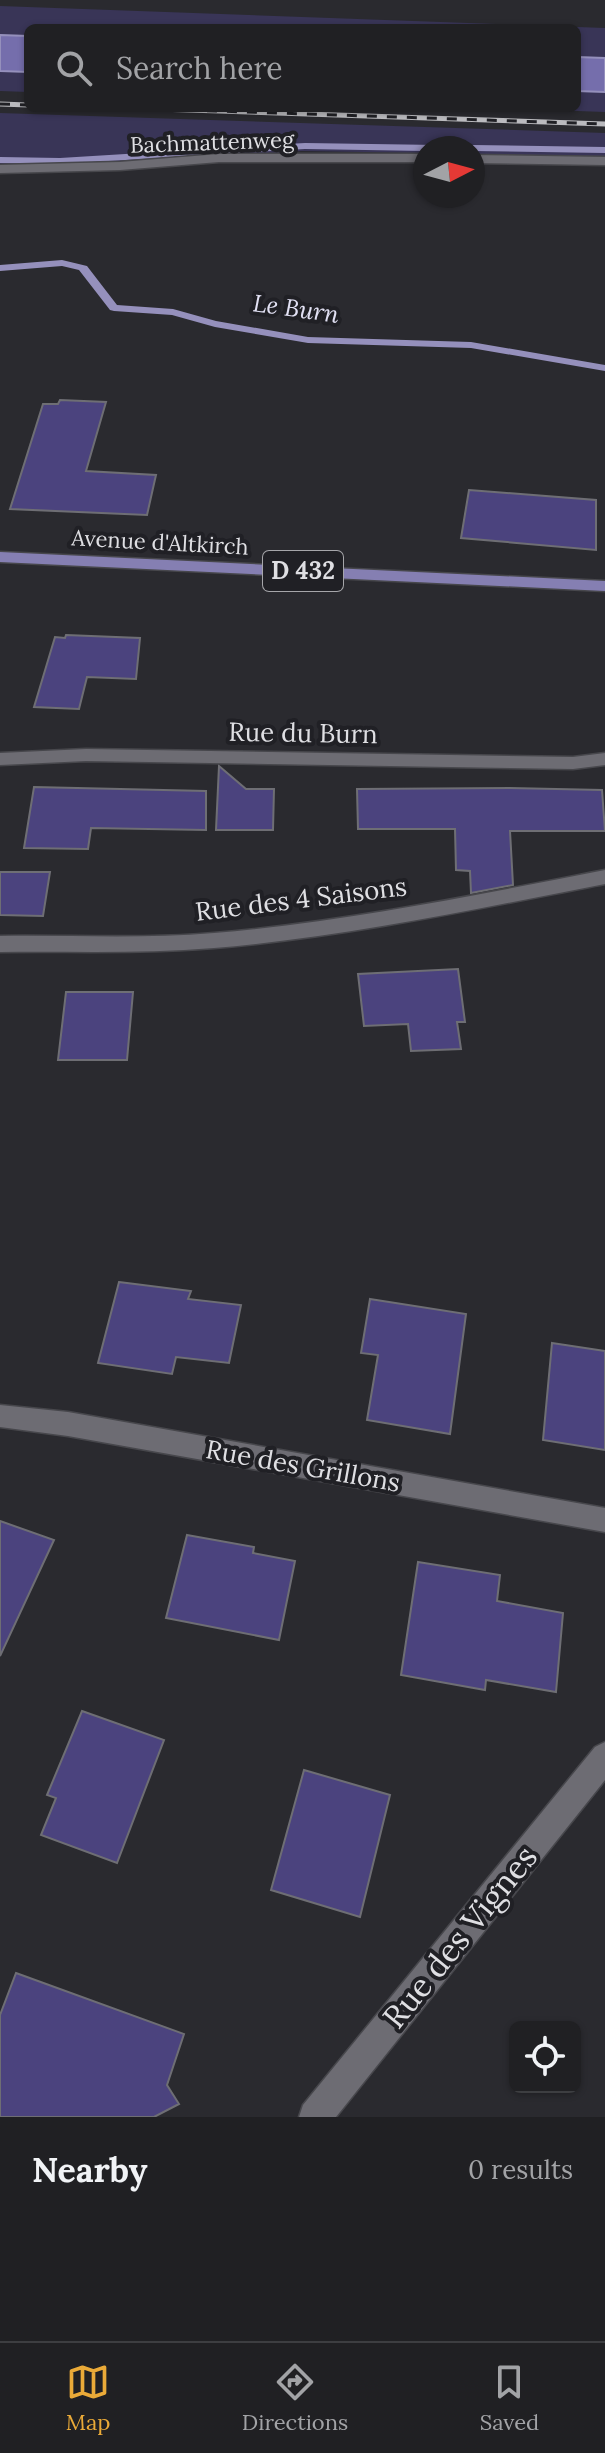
<!DOCTYPE html>
<html lang="en">
<head>
<meta charset="utf-8">
<style>
	body { margin:0; font-family:Lora,serif; background:#28282b; color:#f1f3f6 }
	.controls { position:absolute; right:24px; bottom:24px; display:grid; overflow:hidden; border-radius:12px; box-shadow:0 2px 6px #0004 }
	.controls button { width:72px; height:72px; display:grid; place-items:center; padding:0; border:0; border-bottom:2px solid #3d3e41; background:#202023; color:#f1f3f6; font:40px sans-serif }
	.compass { position:absolute; left:413px; top:136px; width:72px; height:72px; border-radius:50%; background:#202023; box-shadow:0 2px 6px #0004; rotate:84deg }
	.list { margin:0; padding:0; list-style:none }
	h2 { display:flex; justify-content:space-between; align-items:center; height:104px; margin:0; padding:0 32px; font-size:34px }
	h2 small { font-size:26px; font-weight:400; color:#a2a3a6 }
	.icon { flex:none; width:44px; height:44px; fill:none; stroke:currentColor; stroke-width:2; stroke-linecap:round; stroke-linejoin:round }
	.map { position:relative; flex:none; width:605px; height:2117px; overflow:hidden }
	.search { position:absolute; background:#202023; box-shadow:0 2px 6px #0004; left:24px; right:24px; top:24px; height:88px; display:flex; align-items:center; gap:20px; box-sizing:border-box; padding:0 28px; border-radius:12px; color:#a2a3a6; font-size:30px }
	.sheet { height:224px; background:#202023 }
	nav { display:flex; justify-content:space-around; align-items:center; box-sizing:border-box; height:112px; border-top:2px solid #3d3e41; background:#202023; font-size:22px; color:#a2a3a6 }
	nav a { display:grid; justify-items:center; gap:4px }
	nav .on { color:#eaaa38 }
	.map>svg:first-child { display:block }
	.green { fill:#393557 }
	.water { fill:#756eac; stroke:#9590bc; stroke-width:2 }
	.lines { fill:none; stroke-linecap:round; stroke-linejoin:round }
	.stream { fill:#9590bc; fill-rule:evenodd }
	.building { fill:#4b437e; stroke:#6e6e74; stroke-width:2 }
	.service-casing { stroke:#47474c; stroke-width:3 }
	.minor-casing { stroke:#47474c; stroke-width:3 }
	.primary-casing { stroke:#47474c; stroke-width:3 }
	.service { fill:#6d6c73; fill-rule:evenodd }
	.minor { fill:#6d6c73; fill-rule:evenodd }
	.primary { fill:#857fb2; fill-rule:evenodd }
	.rail-casing { stroke:#bbbbbf; stroke-width:5 }
	.rail { stroke:#202025; stroke-width:3; stroke-dasharray:10; stroke-linecap:butt }
	.labels { text-anchor:middle; stroke-width:8; stroke-linejoin:round; paint-order:stroke }
	.far-street-label { font-size:22px; fill:#dfdfe3; stroke:#202025 }
	.far-water-label { font-size:24px; font-style:italic; fill:#e2e1f4; stroke:#202025 }
	.shield { fill:#202025; stroke:#a6a6aa; stroke-width:2 }
	.shield-label { font-size:24px; font-weight:bold; fill:#dfdfe3 }
	.street-label { font-size:26px; fill:#dfdfe3; stroke:#202025 }
	.near-street-label { font-size:32px; fill:#dfdfe3; stroke:#202025 }
</style>
</head>
<body>
<div class="map">
<svg width="605" height="2117" viewBox="0 0 605 2117">
	<rect width="100%" height="100%" fill="#2a2a2f"/>
	<path class="green" d="M0 6 605 28V58L577 57V28H28V36L0 35Z
		M0 71 28 72V92L0 91Z
		M577 91 605 92V112L496 108H577Z
		M0 113 605 133V157L473 154V148H425V153L302 151 0 169Z"/>
	<path class="water" d="M0 35 28 36V72L0 71Z
		M577 57 605 58V92L577 91Z"/>
	<g class="lines">
		<path class="stream" d="M305 143 438 145 443 148H425V151L305 149 60 164 0 163V157L60 158Z
			M473 145 605 147V153L473 151V148H468Z
			M62 260 87 266 117 305 173 309 216 321 308 337 471 342 605 365V371L471 348 308 343 215 327 172 315 114 311 110 310 79 270 62 266 0 271V265Z"/>
	</g>
	<path class="building" d="M60 400 106 402 86 471 156 475 147 515 10 509 43 404H58Z
		M469 490 596 500V550L461 538Z
		M66 635 140 638 136 679 87 677 79 709 34 707 55 637 65 638Z
		M219 766 246 789H274L273 830H216Z
		M34 787 206 791V830L91 828 88 849 24 848Z
		M510 788 602 790 605 831H510L513 885 471 893 470 871 456 870 455 829H358L357 789Z
		M0 872H50L43 916 0 915Z
		M458 969 465 1022H457L461 1049 411 1051 408 1024 364 1026 358 974Z
		M66 992H133L127 1060H58Z
		M119 1282 191 1291 188 1299 241 1305 229 1363 176 1357 172 1374 98 1363Z
		M370 1299 466 1314 450 1434 367 1420 378 1355 361 1353Z
		M552 1343 605 1351V1450L543 1440Z
		M0 1521 54 1540 0 1656Z
		M187 1535 254 1547 253 1553 295 1561 279 1640 166 1618Z
		M418 1562 500 1575 497 1601 563 1613 556 1692 486 1680 485 1690 401 1675Z
		M82 1711 164 1740 117 1863 41 1835 56 1798 47 1795Z
		M304 1770 390 1795 360 1917 271 1890Z
		M16 1973 184 2034 167 2085 179 2104 154 2117H0V2015Z"/>
	<g class="lines">
		<defs>
			<path id="service" d="M219 154H425V162H219L120 170 0 173V165L120 162Z
				M473 155 605 157V165L473 163Z"/>
			<path id="minor" d="M86 749 573 757 605 753V765L573 769 86 761 0 765V753Z
				M605 870V884C476 909 345 937 214 948 143 954 71 951 0 952V936C71 935 143 939 214 933 345 922 476 895 605 870Z
				M0 1405 68 1412 605 1508V1532L68 1436 0 1427Z
				M605 1742V1780L336 2117H299L303 2105 595 1747Z"/>
			<path id="primary" d="M0 552 605 581V591L0 562Z"/>
		</defs>
		<use href="#service" class="service-casing"/>
		<use href="#minor" class="minor-casing"/>
		<use href="#primary" class="primary-casing"/>
		<use href="#service" class="service"/>
		<use href="#minor" class="minor"/>
		<use href="#primary" class="primary"/>
		<defs>
			<path id="rail" d="M0 104 28 105
				M127 108 605 124"/>
		</defs>
		<use href="#rail" class="rail-casing"/>
		<use href="#rail" class="rail"/>
	</g>
	<g class="labels">
		<g class="far-street-label">
			<text transform="translate(212 142) rotate(-2)" y="8">Bachmattenweg</text>
			<text transform="translate(160 542) rotate(3)" y="8">Avenue d'Altkirch</text>
		</g>
		<g class="far-water-label">
			<text transform="translate(296 309) rotate(8)" y="8">Le Burn</text>
		</g>
		<rect class="shield" x="263" y="551" width="80" height="40" rx="6"/>
		<g class="shield-label">
			<text x="303" y="579">D 432</text>
		</g>
		<g class="street-label">
			<text transform="translate(303 733) rotate(1)" y="9">Rue du Burn</text>
			<text transform="translate(301 899) rotate(-7)" y="9">Rue des 4 Saisons</text>
			<text transform="translate(303 1466) rotate(10)" y="9">Rue des Grillons</text>
		</g>
		<g class="near-street-label">
			<text transform="translate(460 1937) rotate(-51)" y="11">Rue des Vignes</text>
		</g>
	</g>
</svg>
<div class="controls">
<button><svg class="icon" aria-label="locate" viewBox="0 0 24 24"><circle cx="12" cy="12" r="6"/><path d="M12 2v4M12 18v4M2 12h4M18 12h4"/></svg></button>
</div>
<svg class="compass" viewBox="-18 -18 36 36"><path d="M0-13l5 13h-10z" fill="#e53935"/><path d="M0 13l5-13h-10z" fill="#a2a3a6"/></svg>
<div class="search"><svg class="icon" aria-label="search" viewBox="0 0 24 24"><circle cx="10" cy="10" r="6"/><path d="M15 15l6 6"/></svg>Search here</div>
</div>
<section class="sheet">
<h2>Nearby<small>0 results</small></h2>
<ul class="list">
</ul>
</section>
<nav>
<a class="on"><svg class="icon" aria-label="map" viewBox="0 0 24 24"><path d="M3 6l6-2 6 2 6-2v14l-6 2-6-2-6 2zM9 4v14M15 6v14"/></svg>Map</a>
<a><svg class="icon" aria-label="directions" viewBox="0 0 24 24"><path d="M12 3l9 9-9 9-9-9zM9 14v-3h6M13 9l2 2-2 2"/></svg>Directions</a>
<a><svg class="icon" aria-label="saved" viewBox="0 0 24 24"><path d="M7 4h10v16l-5-4-5 4z"/></svg>Saved</a>
</nav>
</body>
</html>
